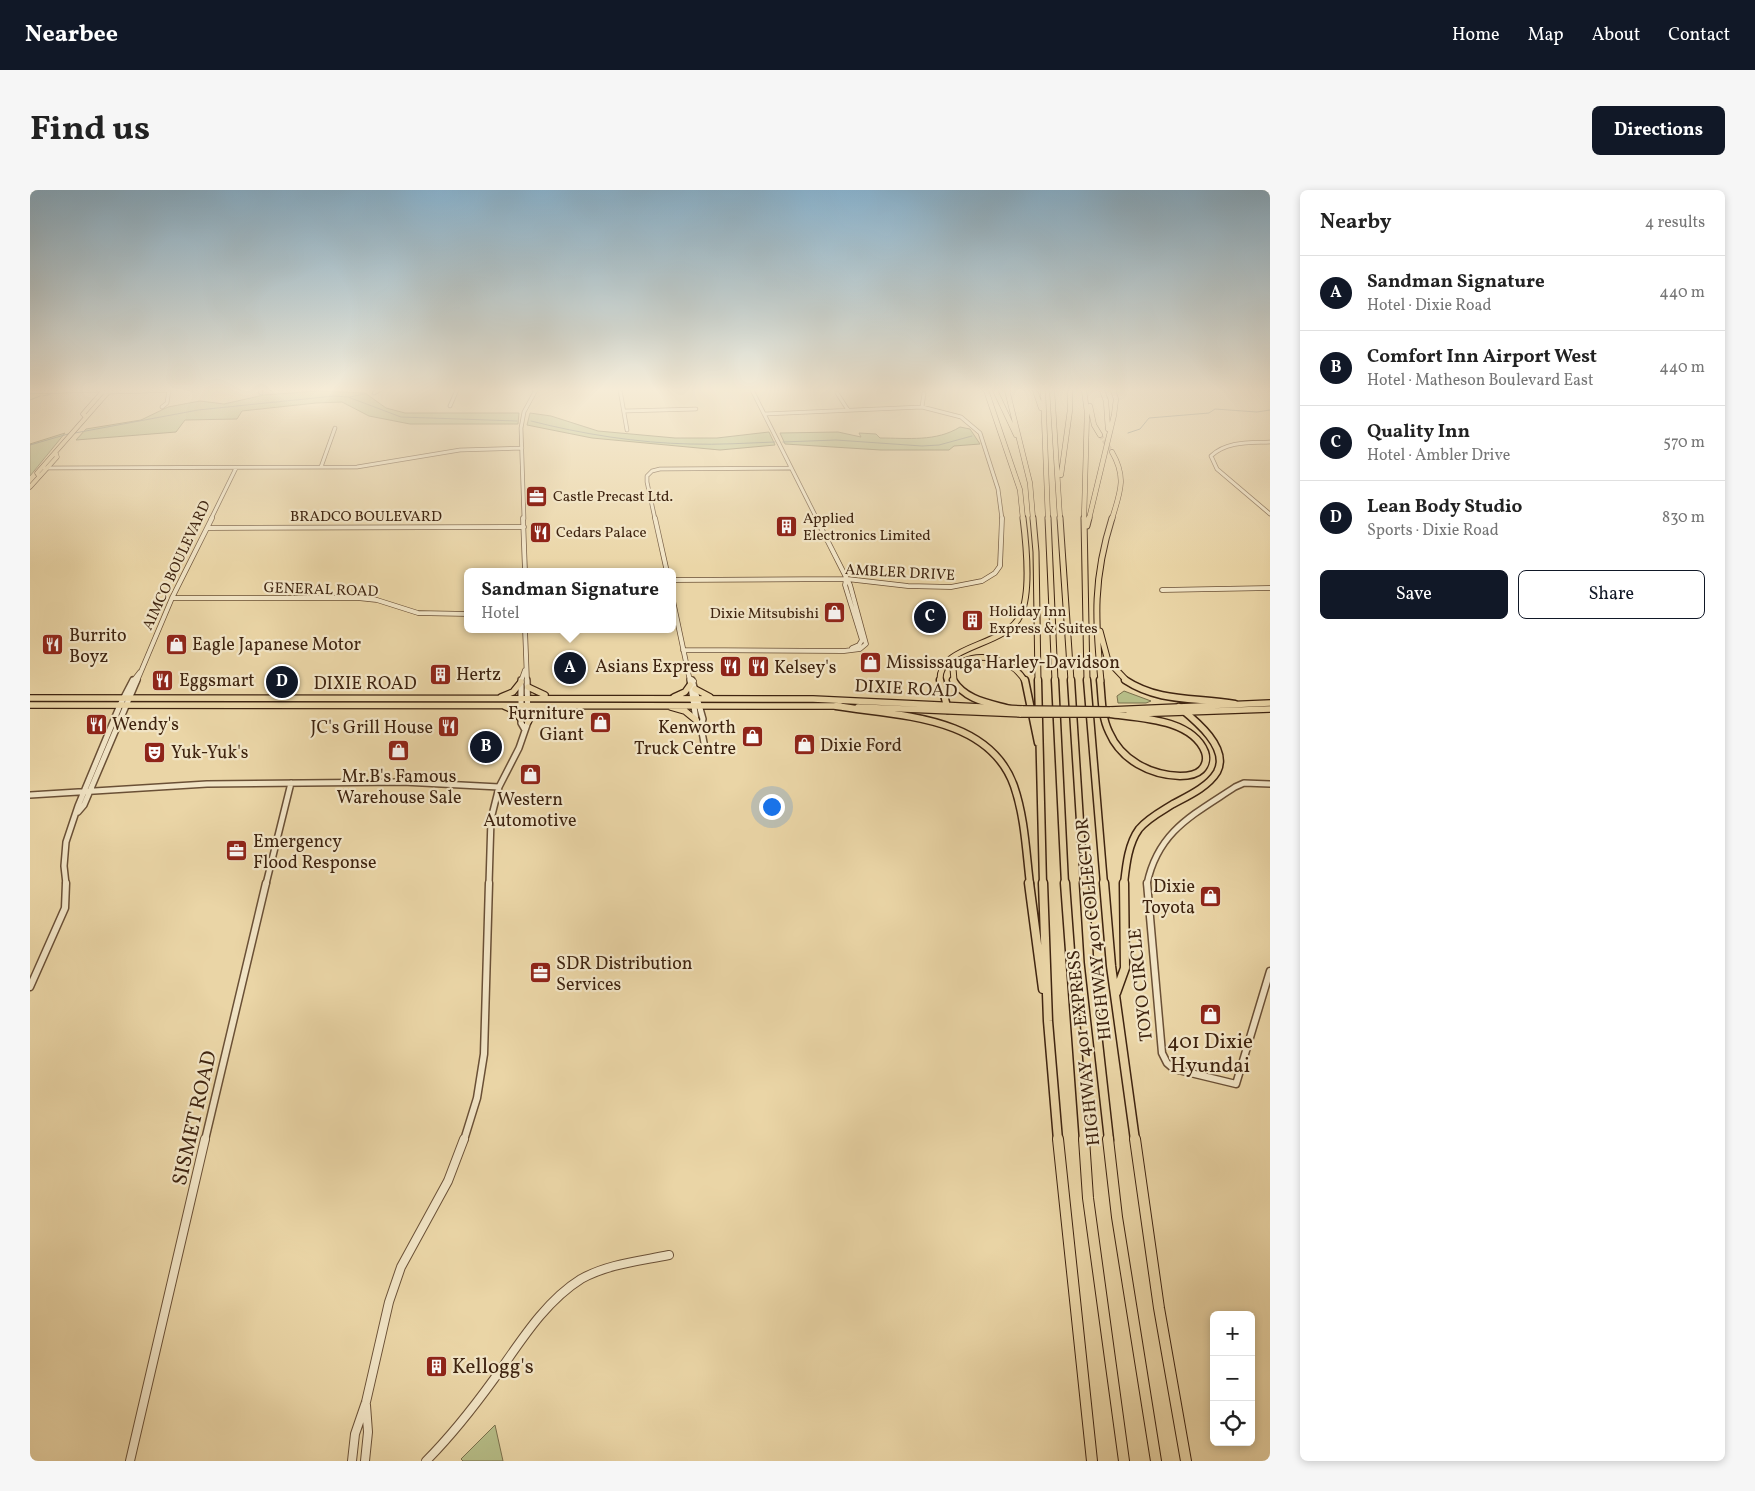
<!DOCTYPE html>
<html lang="en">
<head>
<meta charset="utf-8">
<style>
	body { margin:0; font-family:Vollkorn,serif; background:#f6f6f6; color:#222 }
	.controls { position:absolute; right:15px; bottom:15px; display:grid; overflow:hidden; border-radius:8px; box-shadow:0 2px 8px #0003 }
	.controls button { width:45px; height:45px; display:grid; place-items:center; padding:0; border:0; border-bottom:1px solid #e0e0e0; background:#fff; color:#222; font:25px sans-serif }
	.you { position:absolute; left:741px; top:616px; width:18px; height:18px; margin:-12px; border:4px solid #fff; border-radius:50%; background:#1a73e8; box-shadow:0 0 0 8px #1a73e833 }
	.badge { display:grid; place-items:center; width:32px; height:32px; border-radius:50%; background:#111827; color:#fff; font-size:16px; font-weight:700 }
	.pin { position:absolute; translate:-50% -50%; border:2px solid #fff; box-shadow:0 1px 5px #0006 }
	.popup { position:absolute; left:434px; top:378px; width:212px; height:65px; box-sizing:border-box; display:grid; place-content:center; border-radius:8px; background:#fff; filter:drop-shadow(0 1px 4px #0005); font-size:16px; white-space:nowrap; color:#767676 }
	.popup b { font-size:19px; color:#222 }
	.popup::after { content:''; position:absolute; left:50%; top:100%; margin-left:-10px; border:10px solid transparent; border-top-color:#fff }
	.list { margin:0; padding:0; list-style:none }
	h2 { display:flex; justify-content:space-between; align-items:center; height:65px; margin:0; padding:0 20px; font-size:21px }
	h2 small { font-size:16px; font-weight:400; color:#767676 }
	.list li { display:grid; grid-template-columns:32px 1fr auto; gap:15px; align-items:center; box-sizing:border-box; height:75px; padding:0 20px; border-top:1px solid #e0e0e0 }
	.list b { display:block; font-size:19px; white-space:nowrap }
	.list p { margin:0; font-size:16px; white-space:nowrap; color:#767676 }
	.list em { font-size:16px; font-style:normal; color:#767676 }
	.actions { display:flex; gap:10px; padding:15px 20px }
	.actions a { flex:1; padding:11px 0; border:1px solid #111827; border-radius:8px; text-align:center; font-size:18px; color:#111827 }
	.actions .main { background:#111827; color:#fff }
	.icon { flex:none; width:28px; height:28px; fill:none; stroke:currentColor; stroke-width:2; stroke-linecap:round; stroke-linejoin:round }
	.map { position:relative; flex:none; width:1240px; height:1271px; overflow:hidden; border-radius:8px }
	header { display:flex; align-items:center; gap:30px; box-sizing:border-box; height:70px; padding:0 25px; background:#111827; color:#fff }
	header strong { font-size:24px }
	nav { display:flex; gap:28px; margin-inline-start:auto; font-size:18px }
	.intro { display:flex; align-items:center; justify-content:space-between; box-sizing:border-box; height:120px; padding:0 30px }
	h1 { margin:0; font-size:35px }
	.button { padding:12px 22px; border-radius:8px; background:#111827; color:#fff; font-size:18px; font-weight:700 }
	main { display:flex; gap:30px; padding:0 30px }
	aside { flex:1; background:#fff; border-radius:8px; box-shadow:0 2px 8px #0003 }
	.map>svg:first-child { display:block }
	.green { fill:#b6bd87; stroke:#7a704c }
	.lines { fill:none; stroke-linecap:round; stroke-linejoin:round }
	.stream { stroke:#767c71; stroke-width:1 }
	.highway-tunnel { stroke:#c8b288; stroke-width:4.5; stroke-dasharray:4.5 2; stroke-linecap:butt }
	.minor-far4-casing { stroke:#6a5036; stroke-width:4.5 }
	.minor-far3-casing { stroke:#6a5036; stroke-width:5.5 }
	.minor-far2-casing { stroke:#6a5036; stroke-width:8 }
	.minor-far1-casing { stroke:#6a5036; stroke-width:9 }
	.minor-casing { stroke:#6a5036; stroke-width:10 }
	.major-far1-casing { stroke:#3f2410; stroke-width:5 }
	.major-casing { stroke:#3f2410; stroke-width:8 }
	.highway-far4-casing { stroke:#3f2410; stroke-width:5.5 }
	.highway-far3-casing { stroke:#3f2410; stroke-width:7 }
	.highway-far2-casing { stroke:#3f2410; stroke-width:9 }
	.highway-far1-casing { stroke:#3f2410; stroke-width:11 }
	.highway-casing { stroke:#3f2410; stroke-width:12 }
	.minor-far4 { stroke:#f1e4c5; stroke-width:3 }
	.minor-far3 { stroke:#f1e4c5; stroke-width:4 }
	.minor-far2 { stroke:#f1e4c5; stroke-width:5 }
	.minor-far1 { stroke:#f1e4c5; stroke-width:6 }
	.minor { stroke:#f1e4c5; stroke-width:8 }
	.major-far1 { stroke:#ead5a6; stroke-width:4 }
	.major { stroke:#ead5a6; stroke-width:5.5 }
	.highway-far4 { stroke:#ead5a6; stroke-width:4.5 }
	.highway-far3 { stroke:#ead5a6; stroke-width:5 }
	.highway-far2 { stroke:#ead5a6; stroke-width:6 }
	.highway-far1 { stroke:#ead5a6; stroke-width:8 }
	.highway { stroke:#ead5a6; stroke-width:10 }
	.major-bridge-casing { stroke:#3f2410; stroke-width:8; stroke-linecap:butt }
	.major-bridge { stroke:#ead5a6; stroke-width:5.5 }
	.labels { text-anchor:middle; stroke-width:4.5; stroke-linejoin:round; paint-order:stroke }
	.far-poi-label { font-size:15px; fill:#3f2410; stroke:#f1e4c5; text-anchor:start }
	.far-street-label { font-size:15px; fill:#3f2410; stroke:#f1e4c5 }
	.poi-label { font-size:18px; fill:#3f2410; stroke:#f1e4c5; text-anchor:start }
	.street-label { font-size:18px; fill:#3f2410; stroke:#f1e4c5 }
	.near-poi-label { font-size:21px; fill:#3f2410; stroke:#f1e4c5 }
	.near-street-label { font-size:21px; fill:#3f2410; stroke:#f1e4c5 }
</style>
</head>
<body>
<header>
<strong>Nearbee</strong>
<nav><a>Home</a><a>Map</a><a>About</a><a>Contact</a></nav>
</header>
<div class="intro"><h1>Find us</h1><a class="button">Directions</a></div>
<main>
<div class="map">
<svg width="1240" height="1271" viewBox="0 0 1240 1271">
	<rect width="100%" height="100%" fill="#ead5a6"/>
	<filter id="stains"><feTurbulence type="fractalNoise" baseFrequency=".004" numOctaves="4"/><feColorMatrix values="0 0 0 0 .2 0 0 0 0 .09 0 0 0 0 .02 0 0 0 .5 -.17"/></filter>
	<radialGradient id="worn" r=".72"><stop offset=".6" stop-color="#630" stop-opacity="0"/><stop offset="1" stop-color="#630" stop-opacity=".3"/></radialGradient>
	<path class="green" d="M288 201 335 203 356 218 375 223H489L488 234H380L339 226 312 212 286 213 212 221 207 229 155 230 146 242 46 250 56 239 111 230 138 217 170 211 194 214 234 205Z
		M500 223 521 226 568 241 645 248H687L739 242 745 255 690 260 562 248 497 235Z
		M930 237 940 239 950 254 924 256 919 260H851L755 254 750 243 808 242 831 247 829 243 846 244 850 248C878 248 906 252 930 237Z
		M35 243 0 286V254Z
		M1094 501 1121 511 1116 513H1088L1087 506Z
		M465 1235 473 1271H433L431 1269Z"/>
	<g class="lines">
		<path class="stream" d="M13 206 21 204
			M320 207 334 204
			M0 210 10 206
			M501 231C552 244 608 253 660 254 689 255 717 253 745 252
			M45 243 168 220 304 206 318 207 371 227 487 231
			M1098 243 1110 239 1119 228 1179 223 1185 219 1227 222 1240 220
			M753 252 806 250 892 256 909 255 942 246
			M0 255 38 244"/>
		<path class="highway-tunnel" d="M1070 245 1082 262"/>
		<defs>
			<path id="minor-far4" d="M230 200 231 203
				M590 200 597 240
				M722 200 787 329
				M0 202 73 200
				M344 203 350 200
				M807 203 818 220
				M420 216 427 200
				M132 217 137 213 139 200
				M892 217 894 203
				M595 221 666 219
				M735 224 892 217 931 227 950 243 968 299 972 329
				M1240 252C1219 253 1197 251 1181 266L1187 279 1240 324
				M291 277 305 238
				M14 278 327 277 430 260 492 258
				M181 329 206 278
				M494 329 491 238 494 222 506 200
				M625 329 617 292V286L622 281 630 279 760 278"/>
			<path id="minor-far3" d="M493 328 495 382
				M625 328 637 382
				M178 338 494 337
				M642 390 817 389 878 396 921 397 952 391 965 383 970 376 972 328
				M816 390 815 395 832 450 829 455 822 458
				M1132 400 1240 398
				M642 406 660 491
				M142 408H328L347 410 388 423 438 424
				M495 439 497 491
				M653 460 814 461 830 459 836 454 820 395 786 328
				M660 488 664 491
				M103 491 110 482
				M107 491 142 408 182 328
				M491 491 495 480"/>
			<path id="minor-far2" d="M491 490V533L495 540
				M660 490 666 530 671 537 675 558
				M662 490 673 529 671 537
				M0 605 177 594 373 592 469 597
				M48 622 54 615 107 490
				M36 694 34 676 36 652 48 616 90 515 103 490
				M236 694 261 593
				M459 694 461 629 469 597 489 558 498 532 497 490
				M1117 694C1128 641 1163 625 1205 597L1214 593 1240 594"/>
			<path id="minor-far1" d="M1117 693 1132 863 1137 873 1144 879 1206 894 1240 781
				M0 797 35 718 36 693
				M175 950 236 693
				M434 950 447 908 454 864 459 693"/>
			<path id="minor" d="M100 1271 175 949
				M322 1271 325 1244 336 1212 359 1112 371 1077 418 991 434 949
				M335 1271 338 1242 336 1215
				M396 1271C421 1246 443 1218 464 1189 489 1154 514 1112 551 1089 578 1074 610 1071 639 1065"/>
			<path id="major-far1" d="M72 202 137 200
				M56 227 53 224 74 200
				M9 286 7 283 80 200
				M0 297 27 267 26 264"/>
			<path id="major" d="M498 497 515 505
				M665 499 680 507
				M471 507 483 502 491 492
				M644 507 655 502 660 495
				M0 508 783 509 993 519
				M0 515 810 516
				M474 516 483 520 491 529
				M641 517 655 521 666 530
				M828 517 991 524
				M1080 520 1240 513
				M1099 524 1240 519
				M498 532 503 524 516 517"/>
			<path id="highway-far4" d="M956 200 990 300 993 329
				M965 200 986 245
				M977 200 1000 293 1003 329
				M1005 200 1011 218
				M1013 200 1018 329
				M1022 200 1030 329
				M1054 200 1057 222 1054 329
				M1072 200 1076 211 1078 239
				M1060 216 1064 235 1070 245
				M1031 285 1040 220V200
				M1059 329 1084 225 1086 209 1083 200
				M1082 329C1090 302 1097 288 1082 262"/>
			<path id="highway-far3" d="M1003 328 1006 362 1008 491
				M1018 328 1025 491
				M1030 328 1041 491
				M1054 328 1057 491
				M1057 336 1059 328
				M1070 441 1078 471 1097 491
				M910 491C908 453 977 458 991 424 1001 402 996 352 993 328
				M924 491 923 478C944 459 981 467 995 491
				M1071 491C1065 429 1063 388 1082 328"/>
			<path id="highway-far2" d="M910 490 918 520
				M923 490C935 510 959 513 980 519
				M995 490 1008 553
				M1008 490 1013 694
				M1025 490 1035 694
				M1041 490 1054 694
				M1057 490 1074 694
				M1070 490C1072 507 1071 526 1079 542 1091 570 1120 585 1150 586 1157 586 1166 585 1171 580 1176 575 1177 568 1175 562 1162 529 1110 528 1080 524
				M1095 490C1130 513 1166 507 1205 514
				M806 516C867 526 959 525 984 596 995 628 996 662 1000 694
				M1094 694C1096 676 1098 654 1109 639 1118 628 1132 621 1143 614 1158 606 1178 597 1187 582 1200 558 1165 530 1149 517"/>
			<path id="highway-far1" d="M999 693 1013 799
				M1013 693 1018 831 1028 950
				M1035 693 1054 950
				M1054 693 1059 772 1079 950
				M1074 693 1081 776 1105 950
				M1086 803 1095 778 1094 693"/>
			<path id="highway" d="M1028 949 1062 1271
				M1054 949 1058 1008 1094 1271
				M1078 949 1087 1027 1126 1271
				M1105 949 1129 1118 1156 1271"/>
		</defs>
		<use href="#minor-far4" class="minor-far4-casing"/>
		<use href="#minor-far3" class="minor-far3-casing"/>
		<use href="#minor-far2" class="minor-far2-casing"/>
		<use href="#minor-far1" class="minor-far1-casing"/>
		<use href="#minor" class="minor-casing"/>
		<use href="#major-far1" class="major-far1-casing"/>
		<use href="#major" class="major-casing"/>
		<use href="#highway-far4" class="highway-far4-casing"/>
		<use href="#highway-far3" class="highway-far3-casing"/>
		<use href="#highway-far2" class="highway-far2-casing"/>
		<use href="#highway-far1" class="highway-far1-casing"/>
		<use href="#highway" class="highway-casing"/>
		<use href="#minor-far4" class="minor-far4"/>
		<use href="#minor-far3" class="minor-far3"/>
		<use href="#minor-far2" class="minor-far2"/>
		<use href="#minor-far1" class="minor-far1"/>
		<use href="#minor" class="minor"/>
		<use href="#major-far1" class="major-far1"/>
		<use href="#major" class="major"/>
		<use href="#highway-far4" class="highway-far4"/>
		<use href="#highway-far3" class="highway-far3"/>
		<use href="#highway-far2" class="highway-far2"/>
		<use href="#highway-far1" class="highway-far1"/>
		<use href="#highway" class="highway"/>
		<defs>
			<path id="major-bridge" d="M993 519 1080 520
				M991 524H1080"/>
		</defs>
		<use href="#major-bridge" class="major-bridge-casing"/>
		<use href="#major-bridge" class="major-bridge"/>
	</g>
	<linearGradient id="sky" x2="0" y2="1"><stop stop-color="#89b5d2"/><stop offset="0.53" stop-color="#f6ecd7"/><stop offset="1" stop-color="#f6ecd7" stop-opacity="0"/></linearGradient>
	<rect width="1240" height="377" fill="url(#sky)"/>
	<defs>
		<symbol id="office-square" viewBox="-11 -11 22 22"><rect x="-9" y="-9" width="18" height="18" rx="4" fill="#8f2418" stroke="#f1e4c5"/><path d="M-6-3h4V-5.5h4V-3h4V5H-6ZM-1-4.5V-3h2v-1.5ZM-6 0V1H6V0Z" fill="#fff"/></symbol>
		<symbol id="building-square" viewBox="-11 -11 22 22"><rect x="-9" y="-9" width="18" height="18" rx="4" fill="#8f2418" stroke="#f1e4c5"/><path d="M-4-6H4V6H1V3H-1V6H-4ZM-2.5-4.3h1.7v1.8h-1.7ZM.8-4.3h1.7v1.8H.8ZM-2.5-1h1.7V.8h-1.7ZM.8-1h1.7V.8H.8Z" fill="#fff"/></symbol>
		<symbol id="restaurant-square" viewBox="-11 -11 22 22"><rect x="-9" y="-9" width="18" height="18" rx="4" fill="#8f2418" stroke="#f1e4c5"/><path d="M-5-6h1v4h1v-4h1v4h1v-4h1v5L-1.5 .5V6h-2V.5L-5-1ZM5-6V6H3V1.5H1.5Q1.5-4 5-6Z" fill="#fff"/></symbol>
		<symbol id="shop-square" viewBox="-11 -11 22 22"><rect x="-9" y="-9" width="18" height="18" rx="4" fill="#8f2418" stroke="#f1e4c5"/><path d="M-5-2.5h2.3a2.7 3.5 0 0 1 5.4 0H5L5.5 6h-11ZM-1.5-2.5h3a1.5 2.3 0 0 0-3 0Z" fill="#fff"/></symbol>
		<symbol id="theatre-square" viewBox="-11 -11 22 22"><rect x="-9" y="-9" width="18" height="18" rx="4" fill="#8f2418" stroke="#f1e4c5"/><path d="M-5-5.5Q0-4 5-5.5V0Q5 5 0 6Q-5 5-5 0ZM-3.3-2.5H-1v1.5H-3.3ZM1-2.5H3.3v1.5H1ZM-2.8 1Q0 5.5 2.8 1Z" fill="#fff"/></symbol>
	</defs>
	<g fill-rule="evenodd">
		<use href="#office-square" x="494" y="294" width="25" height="25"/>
		<use href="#building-square" x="744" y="324" width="25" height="25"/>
		<use href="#restaurant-square" x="498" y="330" width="25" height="25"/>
		<use href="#shop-square" x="792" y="410" width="25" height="25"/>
		<use href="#building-square" x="930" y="418" width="25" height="25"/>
		<use href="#shop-square" x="134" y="442" width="25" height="25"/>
		<use href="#restaurant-square" x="10" y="442" width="25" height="25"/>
		<use href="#shop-square" x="828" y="460" width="25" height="25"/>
		<use href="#restaurant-square" x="688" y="464" width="25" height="25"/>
		<use href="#restaurant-square" x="716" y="464" width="25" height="25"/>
		<use href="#building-square" x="398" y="472" width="25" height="25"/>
		<use href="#restaurant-square" x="120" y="478" width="25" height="25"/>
		<use href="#shop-square" x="558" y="520" width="25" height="25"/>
		<use href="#restaurant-square" x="54" y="522" width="25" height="25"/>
		<use href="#restaurant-square" x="406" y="524" width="25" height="25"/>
		<use href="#shop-square" x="710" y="534" width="25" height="25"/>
		<use href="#shop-square" x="762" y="542" width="25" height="25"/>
		<use href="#shop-square" x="356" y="548" width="25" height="25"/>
		<use href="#theatre-square" x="112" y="550" width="25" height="25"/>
		<use href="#shop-square" x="488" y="572" width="25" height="25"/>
		<use href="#office-square" x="194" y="648" width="25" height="25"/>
		<use href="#shop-square" x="1168" y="694" width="25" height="25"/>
		<use href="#office-square" x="498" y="770" width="25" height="25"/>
		<use href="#shop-square" x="1168" y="812" width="25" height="25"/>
		<use href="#building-square" x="394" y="1164" width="25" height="25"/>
	</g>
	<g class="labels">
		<g class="far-poi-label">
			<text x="523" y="311">Castle Precast Ltd.</text>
			<text x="773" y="333">Applied<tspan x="773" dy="17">Electronics Limited</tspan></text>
			<text x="526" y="347">Cedars Palace</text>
			<text x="959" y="426">Holiday Inn<tspan x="959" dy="17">Express &amp; Suites</tspan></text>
			<text x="789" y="428" text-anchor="end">Dixie Mitsubishi</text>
		</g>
		<g class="far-street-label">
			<text x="336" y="331">BRADCO BOULEVARD</text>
			<text transform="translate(146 375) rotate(-65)" y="5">AIMCO BOULEVARD</text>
			<text transform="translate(870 382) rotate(3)" y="5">AMBLER DRIVE</text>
			<text transform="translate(291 399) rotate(2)" y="5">GENERAL ROAD</text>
		</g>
		<g class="poi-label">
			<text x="39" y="451">Burrito<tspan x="39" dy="21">Boyz</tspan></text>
			<text x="162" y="460">Eagle Japanese Motor</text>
			<text x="856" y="478">Mississauga Harley-Davidson</text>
			<text x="684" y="482" text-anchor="end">Asians Express</text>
			<text x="744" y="483">Kelsey's</text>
			<text x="426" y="490">Hertz</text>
			<text x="149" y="496">Eggsmart</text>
			<text x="554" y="529" text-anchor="end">Furniture<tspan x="554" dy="21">Giant</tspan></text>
			<text x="82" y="540">Wendy's</text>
			<text x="403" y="543" text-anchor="end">JC's Grill House</text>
			<text x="706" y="543" text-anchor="end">Kenworth<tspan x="706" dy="21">Truck Centre</tspan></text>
			<text x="790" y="561">Dixie Ford</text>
			<text x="141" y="568">Yuk-Yuk's</text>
			<text x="369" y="592" text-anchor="middle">Mr.B's Famous<tspan x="369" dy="21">Warehouse Sale</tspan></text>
			<text x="500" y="615" text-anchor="middle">Western<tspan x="500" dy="21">Automotive</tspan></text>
			<text x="223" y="657">Emergency<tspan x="223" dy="21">Flood Response</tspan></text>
			<text x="1165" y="702" text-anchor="end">Dixie<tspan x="1165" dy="21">Toyota</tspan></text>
			<text x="526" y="779">SDR Distribution<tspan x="526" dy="21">Services</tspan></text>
		</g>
		<g class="street-label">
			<text x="335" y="499">DIXIE ROAD</text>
			<text transform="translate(876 498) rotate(3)" y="6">DIXIE ROAD</text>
			<text transform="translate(1063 739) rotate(-96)" y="6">HIGHWAY 401 COLLECTOR</text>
			<text transform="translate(1110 795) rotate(-96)" y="6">TOYO CIRCLE</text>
			<text transform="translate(1053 858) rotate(-96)" y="6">HIGHWAY 401 EXPRESS</text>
		</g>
		<g class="near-poi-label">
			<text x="1180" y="858">401 Dixie<tspan x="1180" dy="24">Hyundai</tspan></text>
			<text x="422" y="1183" text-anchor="start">Kellogg's</text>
		</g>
		<g class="near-street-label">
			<text transform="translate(164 928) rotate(-77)" y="7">SISMET ROAD</text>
		</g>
	</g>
	<rect width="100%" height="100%" filter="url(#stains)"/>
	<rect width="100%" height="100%" fill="url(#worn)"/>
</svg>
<div class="controls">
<button>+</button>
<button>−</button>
<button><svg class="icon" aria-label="locate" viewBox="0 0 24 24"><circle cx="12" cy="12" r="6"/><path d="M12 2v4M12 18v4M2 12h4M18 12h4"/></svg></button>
</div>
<div class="you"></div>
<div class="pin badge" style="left:540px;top:478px">A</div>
<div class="popup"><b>Sandman Signature</b>Hotel</div>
<div class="pin badge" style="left:456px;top:557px">B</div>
<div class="pin badge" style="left:900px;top:427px">C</div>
<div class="pin badge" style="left:252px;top:492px">D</div>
</div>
<aside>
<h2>Nearby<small>4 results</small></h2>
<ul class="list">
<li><span class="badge">A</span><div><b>Sandman Signature</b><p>Hotel · Dixie Road</p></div><em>440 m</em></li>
<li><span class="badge">B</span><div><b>Comfort Inn Airport West</b><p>Hotel · Matheson Boulevard East</p></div><em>440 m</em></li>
<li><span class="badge">C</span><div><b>Quality Inn</b><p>Hotel · Ambler Drive</p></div><em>570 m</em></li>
<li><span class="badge">D</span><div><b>Lean Body Studio</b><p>Sports · Dixie Road</p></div><em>830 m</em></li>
</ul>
<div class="actions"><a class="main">Save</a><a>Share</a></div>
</aside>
</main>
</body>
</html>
